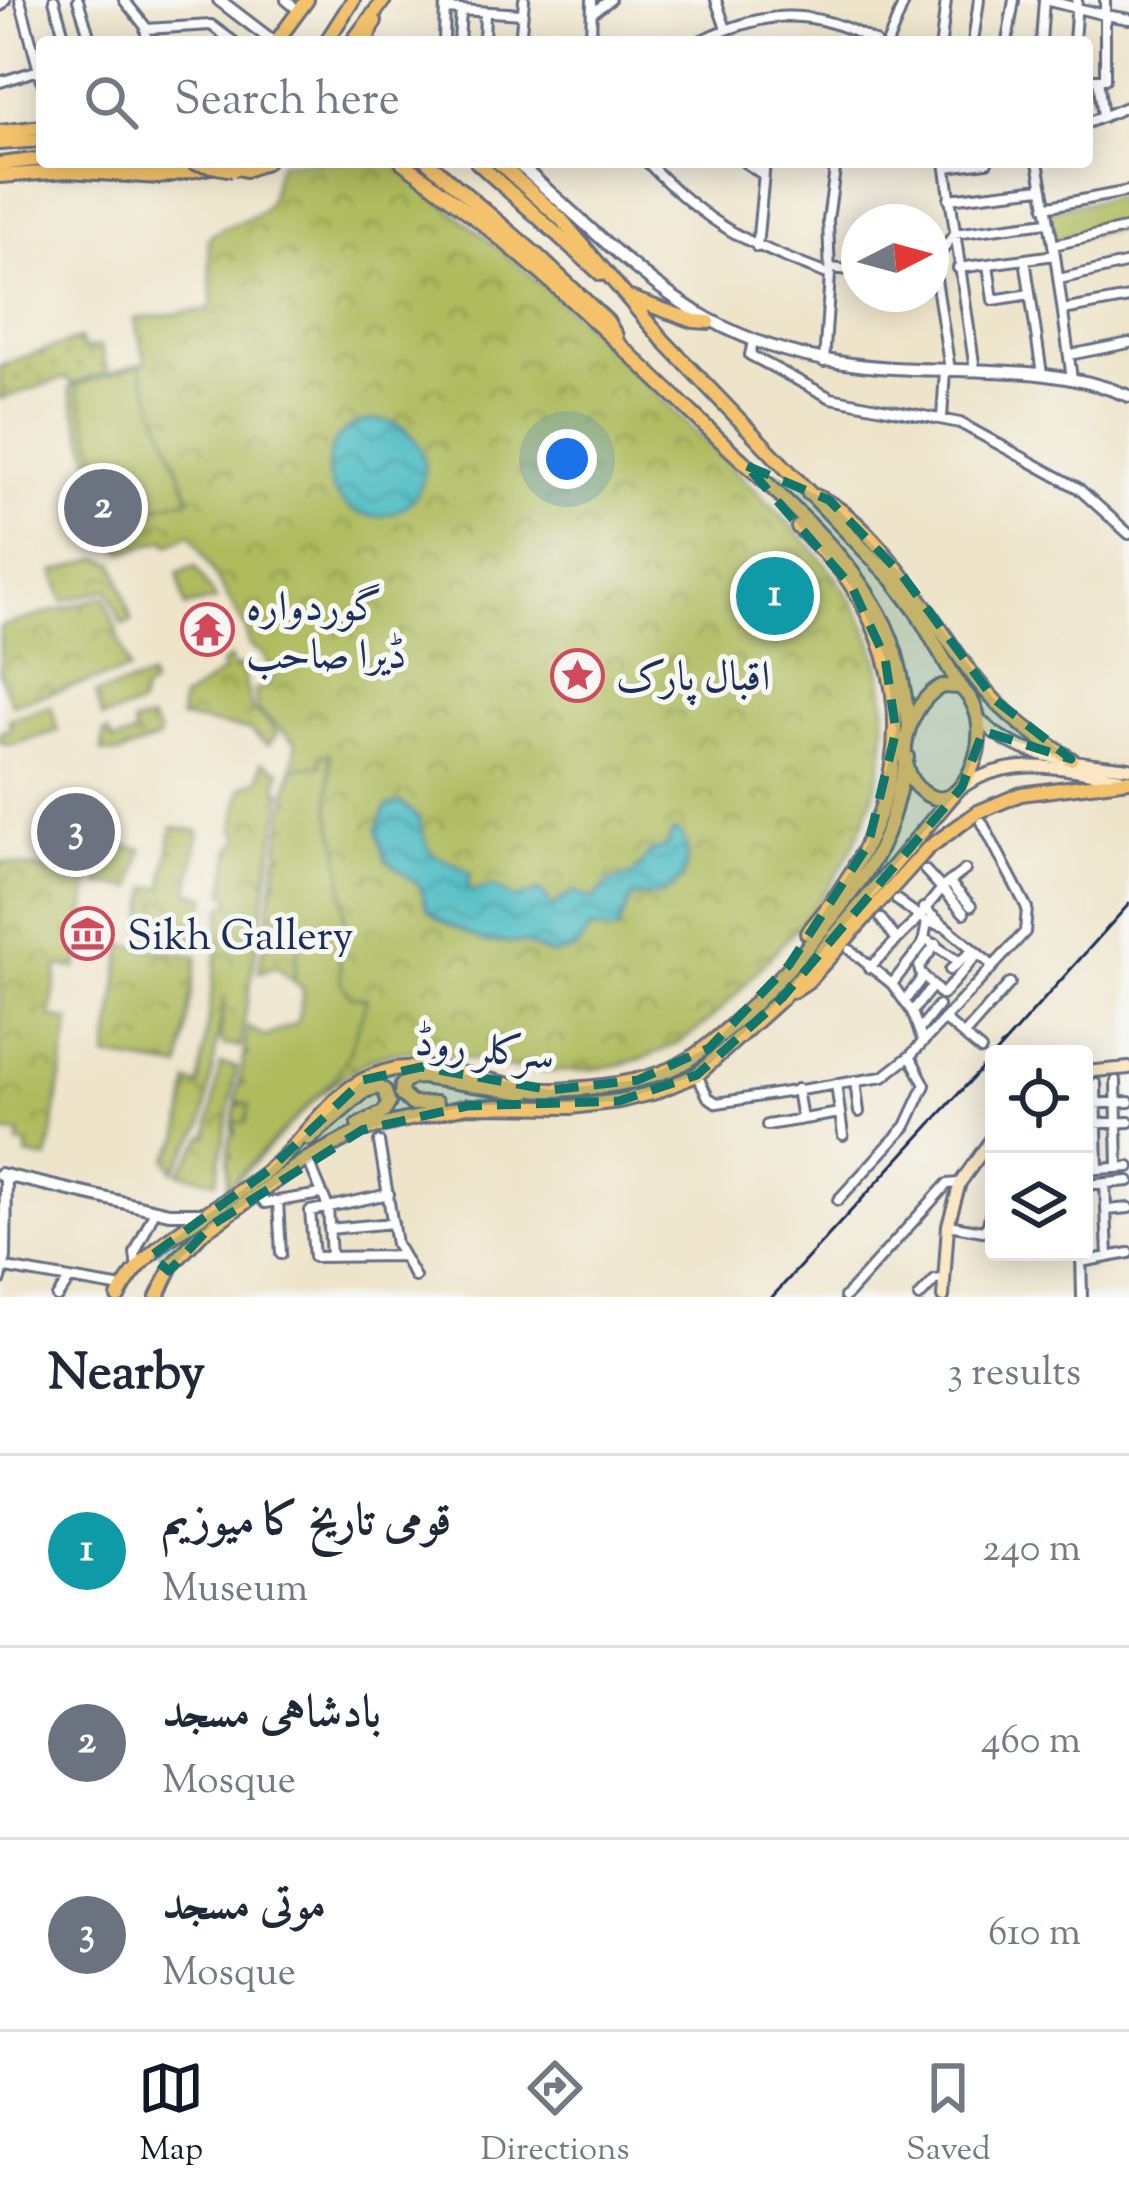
<!DOCTYPE html>
<html lang="en">
<head>
<meta charset="utf-8">
<style>
	body { margin:0; font-family:"Sorts Mill Goudy",Amiri,serif; background:#f2f2f3; color:#1f2937 }
	.controls { position:absolute; right:36px; bottom:36px; display:grid; overflow:hidden; border-radius:12px; box-shadow:0 6px 30px #0003 }
	.controls button { width:108px; height:108px; display:grid; place-items:center; padding:0; border:0; border-bottom:3px solid #e0e1e3; background:#fff; color:#1f2937; font:60px sans-serif }
	.compass { position:absolute; left:841px; top:204px; width:108px; height:108px; border-radius:50%; background:#fff; box-shadow:0 6px 30px #0003; rotate:84deg }
	.you { position:absolute; left:567px; top:459px; width:42px; height:42px; margin:-30px; border:9px solid #fff; border-radius:50%; background:#1a73e8; box-shadow:0 0 0 18px #1a73e833 }
	.badge { display:grid; place-items:center; width:78px; height:78px; border-radius:50%; background:#111827; color:#fff; font-size:39px; font-weight:700 }
	.pin { position:absolute; translate:-50% -50%; border:6px solid #fff; box-shadow:0 3px 12px #0006 }
	.list { margin:0; padding:0; list-style:none }
	h2 { display:flex; justify-content:space-between; align-items:center; height:156px; margin:0; padding:0 48px; font-size:51px }
	h2 small { font-size:39px; font-weight:400; color:#747a83 }
	.list li { display:grid; grid-template-columns:78px 1fr auto; gap:36px; align-items:center; box-sizing:border-box; height:192px; padding:0 48px; border-top:3px solid #e0e1e3 }
	.list b { display:block; font-size:45px; white-space:nowrap }
	.list p { margin:0; font-size:39px; white-space:nowrap; color:#747a83 }
	.list em { font-size:39px; font-style:normal; color:#747a83 }
	.icon { flex:none; width:66px; height:66px; fill:none; stroke:currentColor; stroke-width:2; stroke-linecap:round; stroke-linejoin:round }
	.map { position:relative; flex:none; width:1129px; height:1297px; overflow:hidden }
	.search { position:absolute; background:#fff; box-shadow:0 6px 30px #0003; left:36px; right:36px; top:36px; height:132px; display:flex; align-items:center; gap:30px; box-sizing:border-box; padding:0 42px; border-radius:12px; color:#747a83; font-size:45px }
	.sheet { height:732px; background:#fff }
	nav { display:flex; justify-content:space-around; align-items:center; box-sizing:border-box; height:168px; border-top:3px solid #e0e1e3; background:#fff; font-size:33px; color:#747a83 }
	nav a { display:grid; justify-items:center; gap:6px }
	nav .on { color:#111827 }
	.map>svg:first-child { display:block }
	.grass { fill:url(#grass-dots); stroke:#65755e; stroke-width:3 }
	.park { fill:url(#park-crowns); stroke:#65755e; stroke-width:3 }
	.garden { fill:#afbb5d; stroke:#65755e; stroke-width:3 }
	.water { fill:url(#water-waves); stroke:#347690; stroke-width:3 }
	.lines { fill:none; stroke-linecap:round; stroke-linejoin:round }
	.minor-casing { stroke:#656e84; stroke-width:14 }
	.tertiary-casing { stroke:#656e84; stroke-width:16 }
	.secondary-casing { stroke:#656e84; stroke-width:16 }
	.primary-casing { stroke:#656e84; stroke-width:18 }
	.minor { stroke:#fff; stroke-width:8 }
	.tertiary { stroke:#fff; stroke-width:10 }
	.secondary { stroke:#fbe7c3; stroke-width:10 }
	.primary { stroke:#f4c26a; stroke-width:12 }
	.rail { stroke:#1b2f5e; stroke-width:3 }
	.primary-bridge-casing { stroke:#656e84; stroke-width:18; stroke-linecap:butt }
	.primary-bridge { stroke:#f4c26a; stroke-width:12 }
	.marked { fill:#0f766e; fill-opacity:0.2; stroke:#0f766e; stroke-width:9; stroke-dasharray:24 15; stroke-linejoin:round }
	.labels { text-anchor:middle; stroke-width:10; stroke-linejoin:round; paint-order:stroke }
	.poi-label { font-size:42px; fill:#1b2f5e; stroke:#f6f6f2; text-anchor:start }
	.street-label { font-size:42px; fill:#1b2f5e; stroke:#f6f6f2 }
</style>
</head>
<body>
<div class="map">
<svg width="1129" height="1297" viewBox="0 0 1129 1297">
	<defs>
		<pattern id="grass-dots" width="8" height="8" patternUnits="userSpaceOnUse" patternTransform="scale(3)"><rect width="8" height="8" fill="#afbb5d"/><path d="M2 2h.1M6 6h.1" fill="none" stroke="#8e9850" stroke-width="1.8" stroke-linecap="round"/></pattern>
		<pattern id="park-crowns" width="20" height="18" patternUnits="userSpaceOnUse" patternTransform="scale(3)"><rect width="20" height="18" fill="#afbb5d"/><path d="M2 6a3 3 0 1 1 6 0M12 15a3 3 0 1 1 6 0" fill="none" stroke="#8e9850"/></pattern>
		<pattern id="water-waves" width="16" height="10" patternUnits="userSpaceOnUse" patternTransform="scale(3)"><rect width="16" height="10" fill="#4ebdc3"/><path d="M0 5q4-4 8 0t8 0" fill="none" stroke="#409aa2"/></pattern>
	</defs>
	<rect width="100%" height="100%" fill="#f6f6f2"/>
	<filter id="ink" filterUnits="userSpaceOnUse"><feTurbulence type="fractalNoise" baseFrequency=".00833" numOctaves="2"/><feDisplacementMap in="SourceGraphic" scale="24" xChannelSelector="R" yChannelSelector="G"/><feConvolveMatrix kernelMatrix="1 2 1 2 8 2 1 2 1" color-interpolation-filters="sRGB"/></filter>
	<filter id="wash" filterUnits="userSpaceOnUse"><feTurbulence type="fractalNoise" baseFrequency=".004" numOctaves="4" result="noise"/><feDisplacementMap in="SourceGraphic" scale="48" xChannelSelector="R" yChannelSelector="G"/><feGaussianBlur stdDeviation="2.7" result="paint"/><feColorMatrix in="noise" values="0 0 0 0 0 0 0 0 0 0 0 0 0 0 0 0 0 1.4 0 .05"/><feComposite in="paint" operator="in"/></filter>
	<g filter="url(#wash)">
		<rect width="100%" height="100%" fill="#eee4ca"/>
		<path class="grass" d="M80 339 83 349 100 347 108 373 73 384 66 378 0 399V365Z
			M151 720 159 732 158 739 119 754 102 752 104 733 108 732 113 742 135 735 133 724Z"/>
		<path class="park" d="M281 162C303 162 372 157 390 162 404 166 420 186 432 195 521 263 604 339 682 419 737 476 807 531 850 598 925 713 871 854 783 943 735 992 707 1039 637 1060 606 1069 570 1073 538 1071 485 1069 418 1035 368 1061 312 1090 274 1148 227 1188L228 1157 232 1155 228 1152 231 1135 236 1133 232 1130 236 1106 240 1105 236 1101 239 1085 244 1083 240 1080 244 1056 248 1054 244 1051 248 1027 265 1037 297 1023 304 990 277 967 259 972 263 947 267 945 264 942 268 915 272 913 269 910 273 883 277 881 274 878 277 856 282 854 278 850 281 828 286 826 282 823 285 803 290 800 286 797C289 775 296 761 296 743L256 708 255 690 269 686 273 674 262 653 249 646 246 629 191 534 169 545 165 540 124 552 118 548 69 389 73 384 146 362 134 319 207 310 213 305 208 239C223 223 247 224 263 210 276 198 271 176 281 162Z
			M1129 194V225L1053 242 1048 210Z
			M99 558 115 564 132 622 122 625 108 589 63 601 54 572Z
			M195 566 216 600 185 607 178 573Z
			M105 596 129 670 12 704 0 674V627Z
			M230 658 234 669 241 666 252 711 264 716 277 733 268 745 249 730 180 718 182 700 224 671 221 665Z
			M150 678 152 686 143 692 140 706 102 718 96 694Z
			M51 706 58 731 13 745 0 743V732L11 729 9 719Z
			M262 762 280 771 277 790 282 791 240 1047 224 1045 220 1038 225 996 203 1125 174 1171 167 1159 180 1138 189 1082 199 1086 218 945 222 943 218 939 222 907 229 903 230 897 224 892 231 848 238 842 239 835 234 828 241 788 259 779Z
			M172 827 199 831 189 892 206 896 200 940 142 932 149 887 163 888Z
			M101 843 142 849 133 888 99 884Z
			M0 862 90 878 77 968 58 966 51 1017 70 1021 48 1159 27 1155 28 1145 18 1144 19 1134 0 1132Z
			M123 945 197 956 181 1068 107 1057Z
			M220 1064 237 1067 216 1181 179 1173 204 1136H208Z"/>
		<path class="garden" d="M139 364 190 498 117 518 76 386Z
			M330 754V814L340 851 346 933 339 954 341 982 351 996 367 999 348 1056 335 1078 227 1188 228 1157 232 1155 228 1152 231 1135 236 1133 233 1122 246 1123 249 1105 236 1101 239 1085 244 1083 240 1080 244 1056 248 1054 244 1051 248 1027 265 1037 297 1023 304 990 294 979 300 936 266 929 268 915 272 913 269 910 273 883 277 881 274 878 277 856 282 854 278 850 281 828 286 826 282 823 285 803 290 800 286 797 293 768 321 765 320 755Z"/>
		<path class="water" d="M328 468a48 48 0 1 1 96 0a48 48 0 1 1-96 0Z
			M401 802 419 818C431 870 435 848 471 874L467 886 472 892 493 886C526 906 507 899 541 891L552 907 574 891 592 900 610 882 634 874 650 852 666 847 673 831 681 833C693 855 687 884 662 894 651 898 642 895 632 897L617 931 589 929 576 950 551 955 524 943 486 942 440 920 427 909 420 886 385 859 377 829 386 807Z"/>
	</g>
	<g filter="url(#ink)">
		<g class="lines">
			<defs>
				<path id="minor" d="M20 0 42 82
					M54 0 66 42
					M78 0 91 42
					M124 0 145 26 147 42
					M286 0 299 11
					M716 0 726 29
					M1045 0 1105 15V0
					M445 9 522 14
					M592 13 610 0
					M146 29 211 25 234 42
					M444 42 445 0
					M459 42 461 10
					M484 42 485 12
					M520 42 524 0
					M591 42 592 0
					M697 42C763 12 809 4 875 42
					M888 42 905 0
					M941 42 946 0
					M973 42 979 0
					M1007 42 1014 0
					M1041 42 1044 0
					M1074 42 1077 0
					M1087 79H1105V15L1129 19
					M1098 79 1103 117
					M0 82 39 70
					M1087 123 1129 106
					M647 162C707 225 751 246 830 275
					M744 162 762 174
					M945 162 975 370
					M1038 162 1055 255
					M946 167 987 162
					M949 199 1041 188
					M1045 207 1129 191
					M1053 245 1129 228
					M757 247 765 162
					M1025 259 1042 374
					M988 264 993 300 1030 294
					M931 267 954 234 1047 222
					M831 268 859 271
					M958 268 1055 255 1072 379
					M936 279 950 370
					M1059 279 1129 263
					M1063 310 1129 298
					M753 342 750 355 831 398 960 423 1078 488 1129 534
					M1069 355 1129 343
					M824 362 830 275 828 220 836 162
					M942 418 945 370
					M925 870 964 913
					M949 882 971 906
					M897 900 927 922 943 926
					M923 908 993 966
					M881 919 897 940
					M924 938 959 962
					M936 944 919 967 920 972 942 995 978 954
					M850 950 892 984 912 1012
					M869 968 912 925 944 886 965 870
					M950 970 973 950
					M892 984 923 944 927 922
					M906 999 922 978
					M944 1019 981 1050
					M919 1030 938 1006
					M964 1035 1010 983
					M923 1042 912 1012 931 988
					M697 1075 708 1097 717 1103 883 1077 910 1056 1025 932 1027 908 982 822
					M855 1081 859 1112
					M1116 1081 1118 1168
					M836 1084 843 1135
					M1096 1084 1098 1169
					M797 1089 802 1119
					M1084 1104 1129 1102
					M1084 1124 1129 1122
					M767 1125 840 1113
					M379 1142 396 1244 415 1277
					M308 1160 328 1207 331 1257
					M1084 1170 1129 1167
					M1105 1183 1108 1257
					M1084 1185 1129 1181
					M259 1194 265 1203 321 1194
					M389 1194 310 1211 314 1257 401 1256
					M838 1200 906 1126 925 1085 910 1056
					M278 1201 281 1254
					M1107 1210 1129 1208
					M948 1225 983 1231 988 1225 993 1198
					M329 1229 393 1223
					M1081 1252 1082 1297
					M1081 1262 1129 1253
					M0 1267 122 1288
					M137 1269 135 1253 155 1210
					M57 1297 70 1279
					M845 1297 947 1184 960 1183
					M919 1297 935 1280 945 1278"/>
				<path id="tertiary" d="M219 0 274 42
					M0 5 4 0
					M516 162C648 277 704 356 893 368 974 373 1052 364 1129 396
					M0 1174 169 1213H205
					M0 1279 5 1257 6 1175"/>
				<path id="secondary" d="M979 719C1018 760 1075 761 1129 768
					M964 786C1014 754 1064 769 1120 778
					M1084 1072 1129 1068
					M943 1297 948 1225 960 1183 994 1135"/>
				<path id="primary" d="M276 42 307 0
					M326 42 353 0
					M352 42 384 0
					M366 42 375 21
					M0 132 42 127
					M0 143 42 140
					M402 162C517 244 617 342 719 439 775 492 841 544 879 613 899 648 904 688 909 727
					M428 162 538 256 607 321 616 336
					M477 162 601 274
					M498 162 561 219 662 339 892 579 916 611 960 687
					M0 164 42 159
					M229 166 246 170 266 162
					M0 176 68 171 159 177 216 166
					M630 298 694 321 709 322
					M809 494C875 513 937 631 979 683 1005 715 1037 738 1071 759
					M798 527C817 546 839 565 853 588 929 708 895 832 807 933
					M942 686 960 687C978 703 982 724 978 748 973 771 954 815 923 792 887 767 910 701 942 686Z
					M793 991 807 982 928 848 978 812 1021 794 1129 780
					M436 1103 412 1104 401 1094 402 1085 410 1078 422 1077 526 1093
					M309 1139 365 1091 377 1087 384 1090 389 1103 384 1112 358 1125
					M118 1297C148 1237 221 1210 270 1169 300 1144 321 1108 353 1086 366 1077 381 1072 395 1069 450 1060 503 1092 557 1090 596 1088 637 1084 673 1068 727 1045 850 906 878 852 893 823 899 789 907 757
					M157 1297 173 1264 202 1233 307 1159 362 1130 467 1106 571 1107 619 1101 653 1093 697 1075 782 998 955 793"/>
			</defs>
			<use href="#minor" class="minor-casing"/>
			<use href="#tertiary" class="tertiary-casing"/>
			<use href="#secondary" class="secondary-casing"/>
			<use href="#primary" class="primary-casing"/>
			<use href="#minor" class="minor"/>
			<use href="#tertiary" class="tertiary"/>
			<use href="#secondary" class="secondary"/>
			<use href="#primary" class="primary"/>
			<path class="rail" d="M995 1054 1129 904
				M772 1297 994 1055"/>
			<defs>
				<path id="primary-bridge" d="M190 162 233 170"/>
			</defs>
			<use href="#primary-bridge" class="primary-bridge-casing"/>
			<use href="#primary-bridge" class="primary-bridge"/>
		</g>
	</g>
	<path class="marked" d="M747 466 829 500 902 575 994 699 1071 759 983 731 962 787 782 998 697 1075 619 1101 467 1106 362 1130 212 1225 169 1271 151 1256 268 1171 363 1080 421 1067 551 1090 638 1080 709 1048 789 965 868 845 896 731 885 658 852 587Z"/>
	<defs>
		<symbol id="temple-ring" viewBox="-11 -11 22 22"><circle r="9.5" fill="#f6f6f2" stroke="#d1495b" stroke-width="1.5"/><path d="M0-6L5-2H3V0L6.5 2.5H4V6H1.5V3h-3V6H-4V2.5H-6.5L-3 0V-2H-5Z" fill="#d1495b"/></symbol>
		<symbol id="sight-ring" viewBox="-11 -11 22 22"><circle r="9.5" fill="#f6f6f2" stroke="#d1495b" stroke-width="1.5"/><path d="M0-6L1.8-2.2L6-1.7L2.9 1.2L3.7 5.4L0 3.3L-3.7 5.4L-2.9 1.2L-6-1.7L-1.8-2.2Z" fill="#d1495b"/></symbol>
		<symbol id="museum-ring" viewBox="-11 -11 22 22"><circle r="9.5" fill="#f6f6f2" stroke="#d1495b" stroke-width="1.5"/><path d="M0-6L6-3V-2H-6V-3ZM-5-1h2V3h-2ZM-1-1h2V3h-2ZM3-1h2V3H3ZM-6 4H6V6H-6Z" fill="#d1495b"/></symbol>
	</defs>
	<g fill-rule="evenodd">
		<use href="#temple-ring" x="178" y="600" width="59" height="59"/>
		<use href="#sight-ring" x="548" y="646" width="59" height="59"/>
		<use href="#museum-ring" x="58" y="904" width="59" height="59"/>
	</g>
	<g class="labels">
		<g class="poi-label">
			<text x="246" y="620">گوردوارہ<tspan x="246" dy="48">ڈیرا صاحب</tspan></text>
			<text x="616" y="690">اقبال پارک</text>
			<text x="127" y="949">Sikh Gallery</text>
		</g>
		<g class="street-label">
			<text transform="translate(485 1047) rotate(6)" y="15">سرکلر روڈ</text>
		</g>
	</g>
</svg>
<div class="controls">
<button><svg class="icon" aria-label="locate" viewBox="0 0 24 24"><circle cx="12" cy="12" r="6"/><path d="M12 2v4M12 18v4M2 12h4M18 12h4"/></svg></button>
<button><svg class="icon" aria-label="layers" viewBox="0 0 24 24"><path d="M12 4l9 5-9 5-9-5zM3 14l9 5 9-5"/></svg></button>
</div>
<svg class="compass" viewBox="-18 -18 36 36"><path d="M0-13l5 13h-10z" fill="#e53935"/><path d="M0 13l5-13h-10z" fill="#747a83"/></svg>
<div class="you"></div>
<div class="pin badge" style="left:775px;top:596px;background:#0f9aa8">1</div>
<div class="pin badge" style="left:103px;top:508px;background:#6b7280">2</div>
<div class="pin badge" style="left:76px;top:832px;background:#6b7280">3</div>
<div class="search"><svg class="icon" aria-label="search" viewBox="0 0 24 24"><circle cx="10" cy="10" r="6"/><path d="M15 15l6 6"/></svg>Search here</div>
</div>
<section class="sheet">
<h2>Nearby<small>3 results</small></h2>
<ul class="list">
<li><span class="badge" style="background:#0f9aa8">1</span><div><b>قومی تاریخ کا میوزیم</b><p>Museum</p></div><em>240 m</em></li>
<li><span class="badge" style="background:#6b7280">2</span><div><b>بادشاہی مسجد</b><p>Mosque</p></div><em>460 m</em></li>
<li><span class="badge" style="background:#6b7280">3</span><div><b>موتی مسجد</b><p>Mosque</p></div><em>610 m</em></li>
</ul>
</section>
<nav>
<a class="on"><svg class="icon" aria-label="map" viewBox="0 0 24 24"><path d="M3 6l6-2 6 2 6-2v14l-6 2-6-2-6 2zM9 4v14M15 6v14"/></svg>Map</a>
<a><svg class="icon" aria-label="directions" viewBox="0 0 24 24"><path d="M12 3l9 9-9 9-9-9zM9 14v-3h6M13 9l2 2-2 2"/></svg>Directions</a>
<a><svg class="icon" aria-label="saved" viewBox="0 0 24 24"><path d="M7 4h10v16l-5-4-5 4z"/></svg>Saved</a>
</nav>
</body>
</html>
